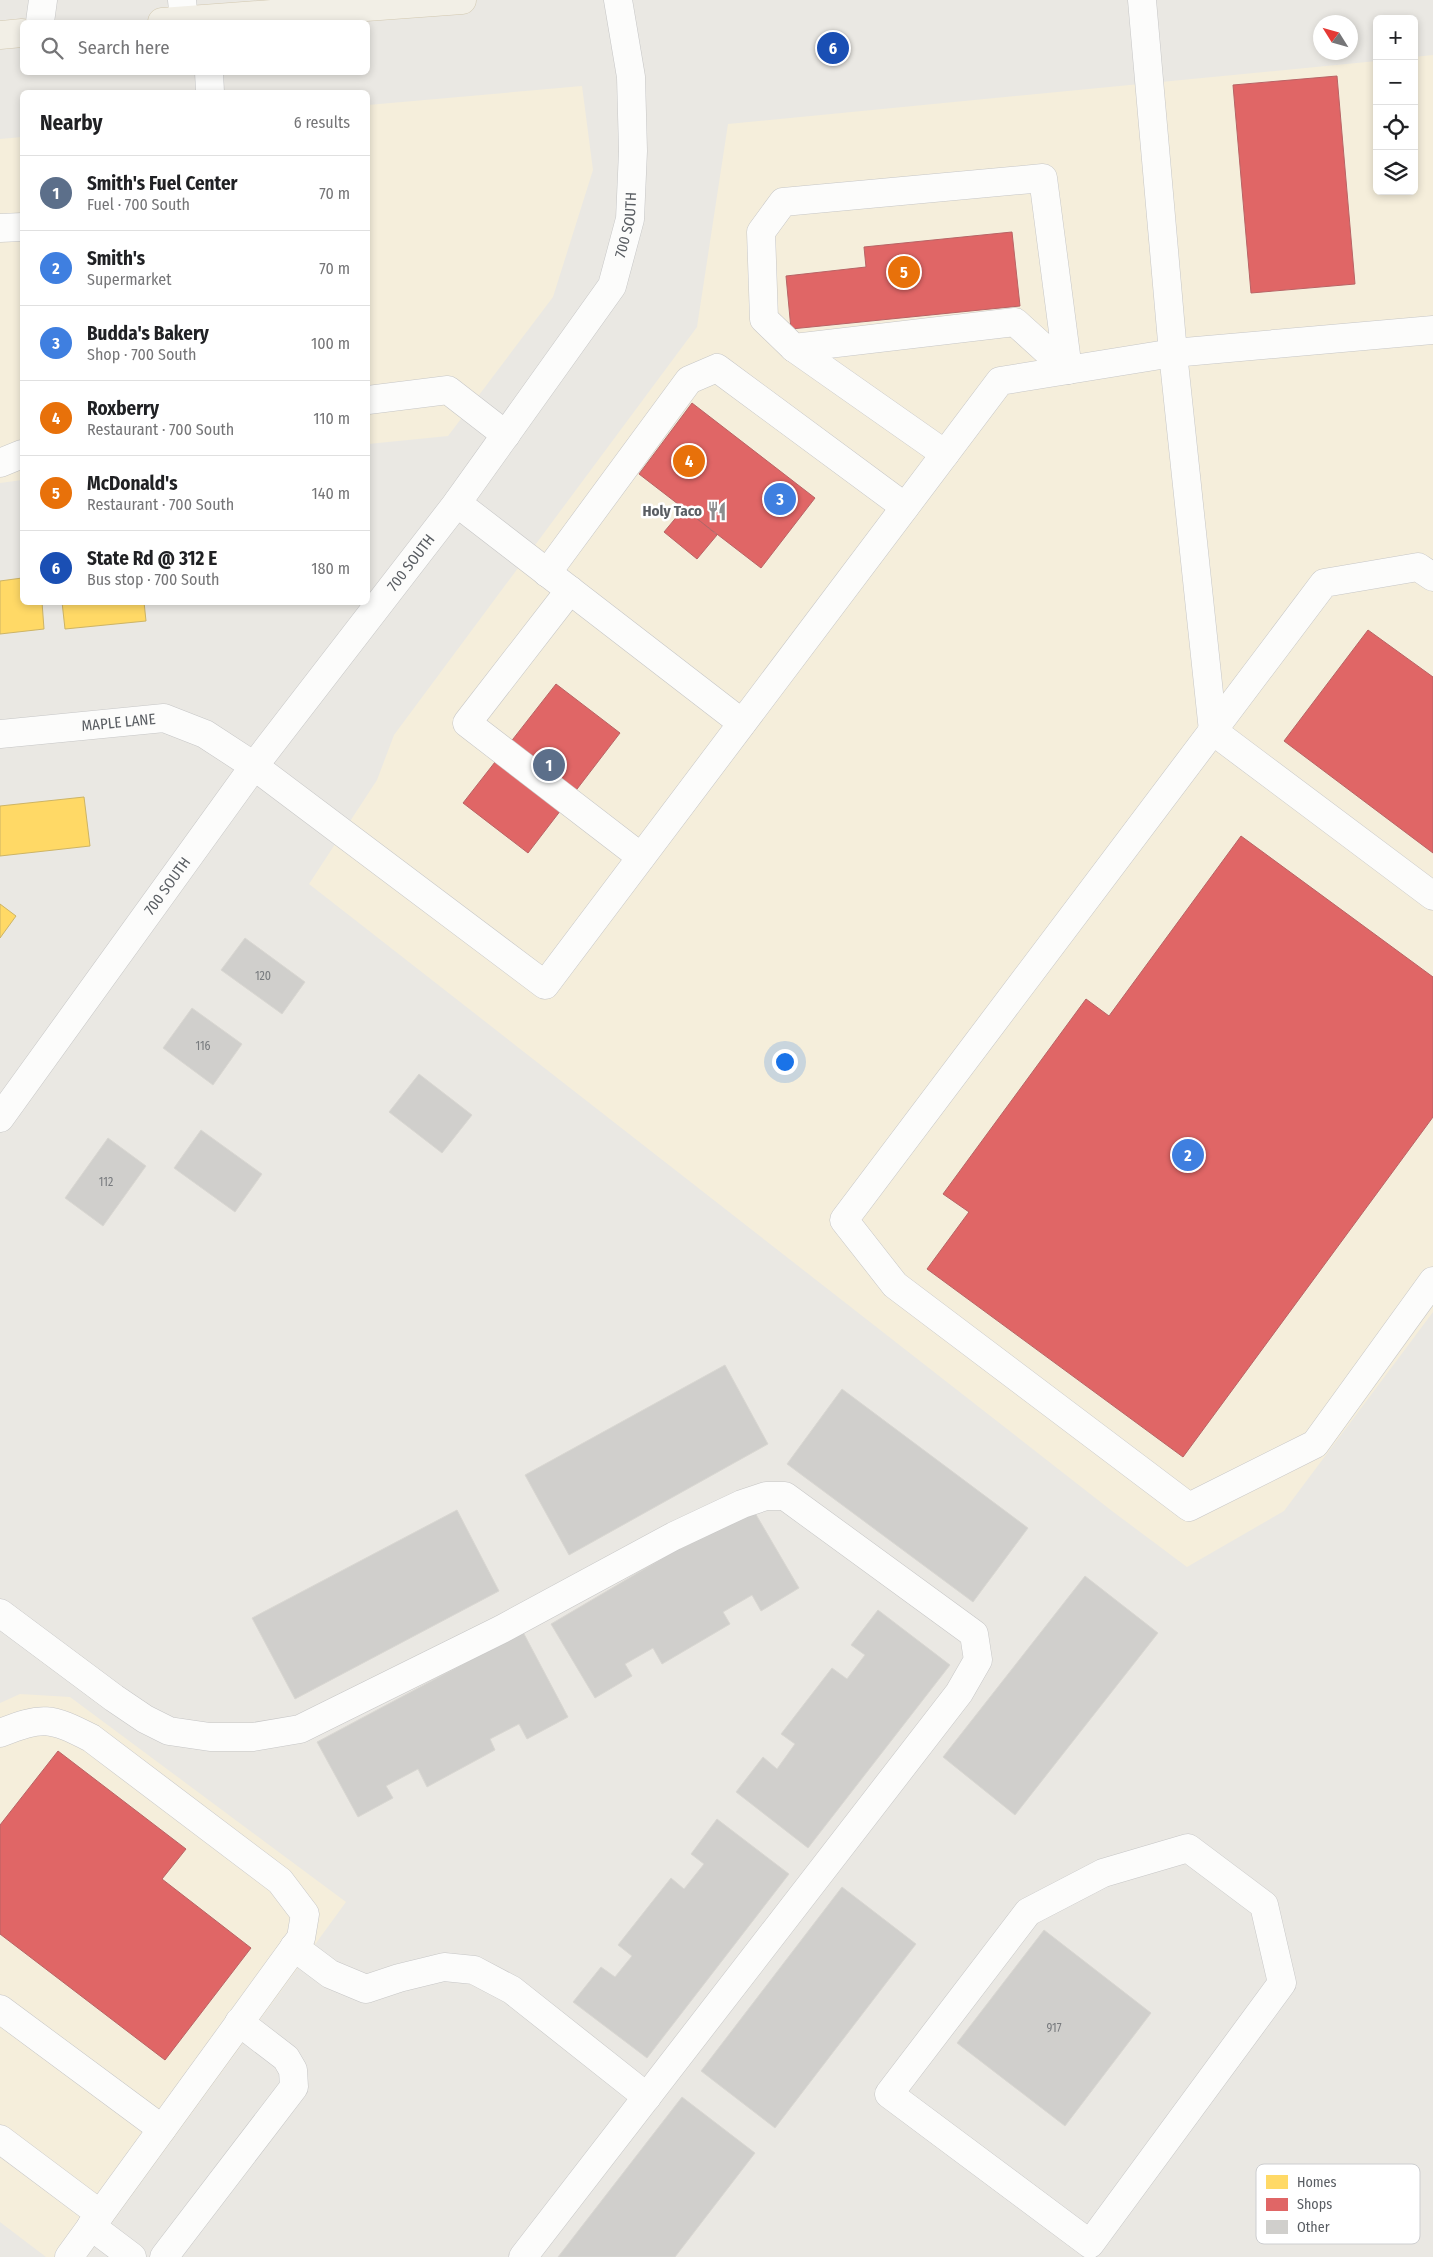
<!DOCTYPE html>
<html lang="en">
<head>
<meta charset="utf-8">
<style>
	body { margin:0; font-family:"Fira Sans Condensed",sans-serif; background:#f6f6f6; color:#202124 }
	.controls { position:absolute; right:15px; top:15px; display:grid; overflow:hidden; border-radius:8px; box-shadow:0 2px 8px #0003 }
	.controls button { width:45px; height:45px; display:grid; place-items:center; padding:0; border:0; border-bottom:1px solid #e0e0e0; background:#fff; color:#202124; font:25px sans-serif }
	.compass { position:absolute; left:1313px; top:15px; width:45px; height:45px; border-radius:50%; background:#fff; box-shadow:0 2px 8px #0003; rotate:307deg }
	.you { position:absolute; left:784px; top:1061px; width:18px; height:18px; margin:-12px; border:4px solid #fff; border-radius:50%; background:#1a73e8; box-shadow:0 0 0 8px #1a73e833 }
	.badge { display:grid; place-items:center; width:32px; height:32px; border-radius:50%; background:#0f766e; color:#fff; font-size:16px; font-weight:700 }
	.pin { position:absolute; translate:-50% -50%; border:2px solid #fff; box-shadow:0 1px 5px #0006 }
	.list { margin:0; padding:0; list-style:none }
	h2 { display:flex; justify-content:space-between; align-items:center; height:65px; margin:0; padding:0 20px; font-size:21px }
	h2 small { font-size:16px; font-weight:400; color:#757577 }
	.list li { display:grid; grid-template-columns:32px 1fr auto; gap:15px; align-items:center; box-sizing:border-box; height:75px; padding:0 20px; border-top:1px solid #e0e0e0 }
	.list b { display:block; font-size:19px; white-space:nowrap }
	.list p { margin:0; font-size:16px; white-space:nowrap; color:#757577 }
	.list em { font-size:16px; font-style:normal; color:#757577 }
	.icon { flex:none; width:28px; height:28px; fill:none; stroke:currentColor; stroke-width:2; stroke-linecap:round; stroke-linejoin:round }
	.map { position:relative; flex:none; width:1433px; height:2257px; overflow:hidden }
	.search { position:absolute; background:#fff; box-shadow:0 2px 8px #0003; left:20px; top:20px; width:350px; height:55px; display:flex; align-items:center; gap:12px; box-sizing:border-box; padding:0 18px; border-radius:8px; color:#757577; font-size:19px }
	.panel { position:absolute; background:#fff; box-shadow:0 2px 8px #0003; left:20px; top:90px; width:350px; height:515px; border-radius:8px }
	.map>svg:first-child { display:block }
	.commercial { fill:#f5eedb }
	.homes { fill:#ffd966; stroke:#cdb465 }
	.shops { fill:#e06666; stroke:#b86365 }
	.building { fill:#d0cfcc; stroke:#d9d7d2 }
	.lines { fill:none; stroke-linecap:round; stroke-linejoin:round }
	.minor-casing { stroke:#c6c6c6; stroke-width:29 }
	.major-casing { stroke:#d2c8b0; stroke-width:29 }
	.minor { stroke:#fcfcfb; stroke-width:28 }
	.major { stroke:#f2efe6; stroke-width:28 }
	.labels { text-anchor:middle; stroke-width:5; stroke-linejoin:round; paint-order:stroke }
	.number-label { font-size:12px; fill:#787b7e }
	.street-label { font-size:15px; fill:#595d62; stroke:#fff }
	.poi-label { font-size:15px; font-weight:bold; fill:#595d62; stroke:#fff; text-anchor:end }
	.key { fill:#fff; stroke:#cdced0; stroke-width:1 }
	.key-label { font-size:14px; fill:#595d62 }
</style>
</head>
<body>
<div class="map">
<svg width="1433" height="2257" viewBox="0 0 1433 2257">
	<rect width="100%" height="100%" fill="#eae8e3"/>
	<path class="commercial" d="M1433 55V1312L1284 1511 1187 1567 1112 1511 309 884 377 780 394 735 697 327 728 124 1377 61V191H1414V57Z
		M582 86 593 170 553 297 448 436 368 444V105Z
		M22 137V480L0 483V139Z
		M20 1694 70 1697 346 1902 87 2257H46L0 2222V1703Z"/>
	<path class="homes" d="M22 578V602H42L44 629 0 634V581Z
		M62 602H144L146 621 65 629Z
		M84 797 90 846 0 856V806Z
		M0 904 16 916 0 938Z"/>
	<path class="shops" d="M1337 76 1355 284 1251 293 1233 85Z
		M1012 232 1020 306 791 329 786 276 866 267 864 247Z
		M692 403 815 498 761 568 639 474Z
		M684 508 717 535 697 559 664 532Z
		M1368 630 1433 677V853L1284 741Z
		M556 684 620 733 528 853 463 803Z
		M1241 836 1433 977V1117L1183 1457 927 1269 969 1212 943 1194 1086 999 1109 1016Z
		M58 1751 186 1849 162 1879 251 1948 165 2060 0 1934V1825Z"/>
	<path class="building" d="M245 938 305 982 282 1014 221 970Z
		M192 1008 242 1044 213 1085 163 1048Z
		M419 1074 472 1115 442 1153 389 1112Z
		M201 1130 262 1174 235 1212 174 1168Z
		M108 1138 146 1166 103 1226 65 1198Z
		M725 1365 768 1444 569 1555 525 1475Z
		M842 1389 1028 1528 973 1602 787 1464Z
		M751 1506 799 1588 761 1611 752 1595 723 1612 730 1624 662 1664 653 1648 625 1664 632 1676 595 1698 551 1624Z
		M457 1510 499 1591 295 1699 252 1618Z
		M1085 1576 1158 1633 1015 1815 943 1757Z
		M878 1610 950 1665 808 1848 736 1792 763 1757 777 1769 795 1744 781 1734 832 1668 847 1679 865 1655 851 1645Z
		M523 1632 568 1717 527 1739 519 1724 490 1739 495 1750 427 1787 418 1769 386 1786 393 1798 358 1817 317 1742Z
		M717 1819 789 1874 647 2058 573 2002 601 1967 615 1977 632 1956 618 1945 671 1878 684 1889 704 1864 691 1854Z
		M842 1887 916 1944 775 2128 701 2071Z
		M1044 1930 1151 2013 1065 2126 957 2043Z
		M682 2097 755 2153 675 2257H558Z"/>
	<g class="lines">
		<defs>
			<g id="minor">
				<path d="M182 0 184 21"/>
				<path d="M1142 0 1173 353 1213 731 1433 896"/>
				<path d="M40 22 43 0"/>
				<path d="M209 72 210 92"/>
				<path d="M1043 178 1068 370 1015 322 794 348 764 319 761 232 783 202Z"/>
				<path d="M0 228 22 227"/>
				<path d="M794 348 945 454"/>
				<path d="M368 400 448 390 506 435"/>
				<path d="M0 463 22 454"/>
				<path d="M457 503 742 723"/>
				<path d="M547 573 689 380 717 368 905 507"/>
				<path d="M1433 577 1418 567 1324 583 844 1220 895 1285 1189 1507 1315 1444 1433 1281"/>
				<path d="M570 590 467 723 641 857"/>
				<path id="s1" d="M0 734 164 718 205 734 254 766 545 985 1000 381 1173 353 1433 330"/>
				<path id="s2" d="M0 1118 254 766 457 503 612 286 630 219 633 151 631 77 618 0"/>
				<path d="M0 1613 114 1698 145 1719 169 1731 210 1737H253L300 1729 502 1629 674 1536 742 1504 766 1496H785L974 1634 978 1660 959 1693 523 2257"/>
				<path d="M0 1733C43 1716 50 1717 91 1738L280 1881 305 1914 301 1938 69 2257"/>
				<path d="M1188 1848 1264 1905 1282 1983 1090 2244 889 2094 1028 1912 1103 1873Z"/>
				<path d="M294 1947 330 1974 366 1989 399 1978 444 1967 474 1970 512 1990 647 2097"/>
				<path d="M0 2009 162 2129"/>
				<path d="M0 2139 100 2214"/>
				<path d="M91 2226 132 2257"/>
				<path d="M164 2257 294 2087 293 2070 286 2058 239 2022"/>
			</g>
			<path id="major" d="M162 22 462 0
				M0 35 22 33"/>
		</defs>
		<use href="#minor" class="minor-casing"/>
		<use href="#major" class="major-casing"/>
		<use href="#minor" class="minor"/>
		<use href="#major" class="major"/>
	</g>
	<defs>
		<symbol id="restaurant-bare" viewBox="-9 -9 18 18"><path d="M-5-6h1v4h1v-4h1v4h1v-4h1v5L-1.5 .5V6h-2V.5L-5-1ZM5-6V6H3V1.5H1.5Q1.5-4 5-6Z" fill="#8c8e8f" stroke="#fff" stroke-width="2.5" paint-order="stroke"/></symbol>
	</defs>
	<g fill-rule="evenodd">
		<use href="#restaurant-bare" x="703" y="497" width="28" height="28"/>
	</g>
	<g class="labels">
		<g class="number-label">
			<text x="263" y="980">120</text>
			<text x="203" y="1050">116</text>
			<text x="106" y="1186">112</text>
			<text x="1054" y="2032">917</text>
		</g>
		<g class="street-label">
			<text dy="5" stroke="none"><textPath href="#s2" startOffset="1096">700 SOUTH</textPath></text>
			<text dy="5" stroke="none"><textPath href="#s2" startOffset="691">700 SOUTH</textPath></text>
			<text dy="5" stroke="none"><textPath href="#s1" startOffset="119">MAPLE LANE</textPath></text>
			<text dy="5" stroke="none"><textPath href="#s2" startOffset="286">700 SOUTH</textPath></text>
		</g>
		<g class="poi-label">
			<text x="702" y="516">Holy Taco</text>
		</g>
	</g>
	<rect x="1256" y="2164" width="164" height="80" rx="8" class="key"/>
	<rect x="1266" y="2175" width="22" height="14" fill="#ffd966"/>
	<rect x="1266" y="2198" width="22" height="13" fill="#e06666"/>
	<rect x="1266" y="2220" width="22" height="14" fill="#d0cfcc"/>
	<g class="key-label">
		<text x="1297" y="2187">Homes</text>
		<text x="1297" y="2209">Shops</text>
		<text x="1297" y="2232">Other</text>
	</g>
</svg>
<div class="controls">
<button>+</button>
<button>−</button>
<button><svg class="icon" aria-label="locate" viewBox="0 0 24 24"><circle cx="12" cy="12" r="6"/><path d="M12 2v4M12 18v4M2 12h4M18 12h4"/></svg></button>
<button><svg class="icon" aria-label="layers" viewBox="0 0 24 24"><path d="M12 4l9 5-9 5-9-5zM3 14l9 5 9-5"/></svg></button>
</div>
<svg class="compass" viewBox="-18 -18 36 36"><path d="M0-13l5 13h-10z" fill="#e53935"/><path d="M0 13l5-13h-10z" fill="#757577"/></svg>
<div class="you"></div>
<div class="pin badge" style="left:549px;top:765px;background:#5c6f8a">1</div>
<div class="pin badge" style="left:1188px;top:1155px;background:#3f7fe0">2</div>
<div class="pin badge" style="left:780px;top:499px;background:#3f7fe0">3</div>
<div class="pin badge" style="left:689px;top:461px;background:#e8710a">4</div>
<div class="pin badge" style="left:904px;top:272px;background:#e8710a">5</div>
<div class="pin badge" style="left:833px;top:48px;background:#1a4fb4">6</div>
<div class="search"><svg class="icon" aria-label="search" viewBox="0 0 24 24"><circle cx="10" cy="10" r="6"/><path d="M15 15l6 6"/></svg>Search here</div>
<section class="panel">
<h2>Nearby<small>6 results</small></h2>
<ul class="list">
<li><span class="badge" style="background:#5c6f8a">1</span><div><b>Smith's Fuel Center</b><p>Fuel · 700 South</p></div><em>70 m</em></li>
<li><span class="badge" style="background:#3f7fe0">2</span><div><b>Smith's</b><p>Supermarket</p></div><em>70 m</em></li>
<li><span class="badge" style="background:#3f7fe0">3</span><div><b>Budda's Bakery</b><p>Shop · 700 South</p></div><em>100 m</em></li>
<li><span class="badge" style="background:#e8710a">4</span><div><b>Roxberry</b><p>Restaurant · 700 South</p></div><em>110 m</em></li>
<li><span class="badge" style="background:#e8710a">5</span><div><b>McDonald's</b><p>Restaurant · 700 South</p></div><em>140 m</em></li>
<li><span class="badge" style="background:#1a4fb4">6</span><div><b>State Rd @ 312 E</b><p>Bus stop · 700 South</p></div><em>180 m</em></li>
</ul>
</section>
</div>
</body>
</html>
